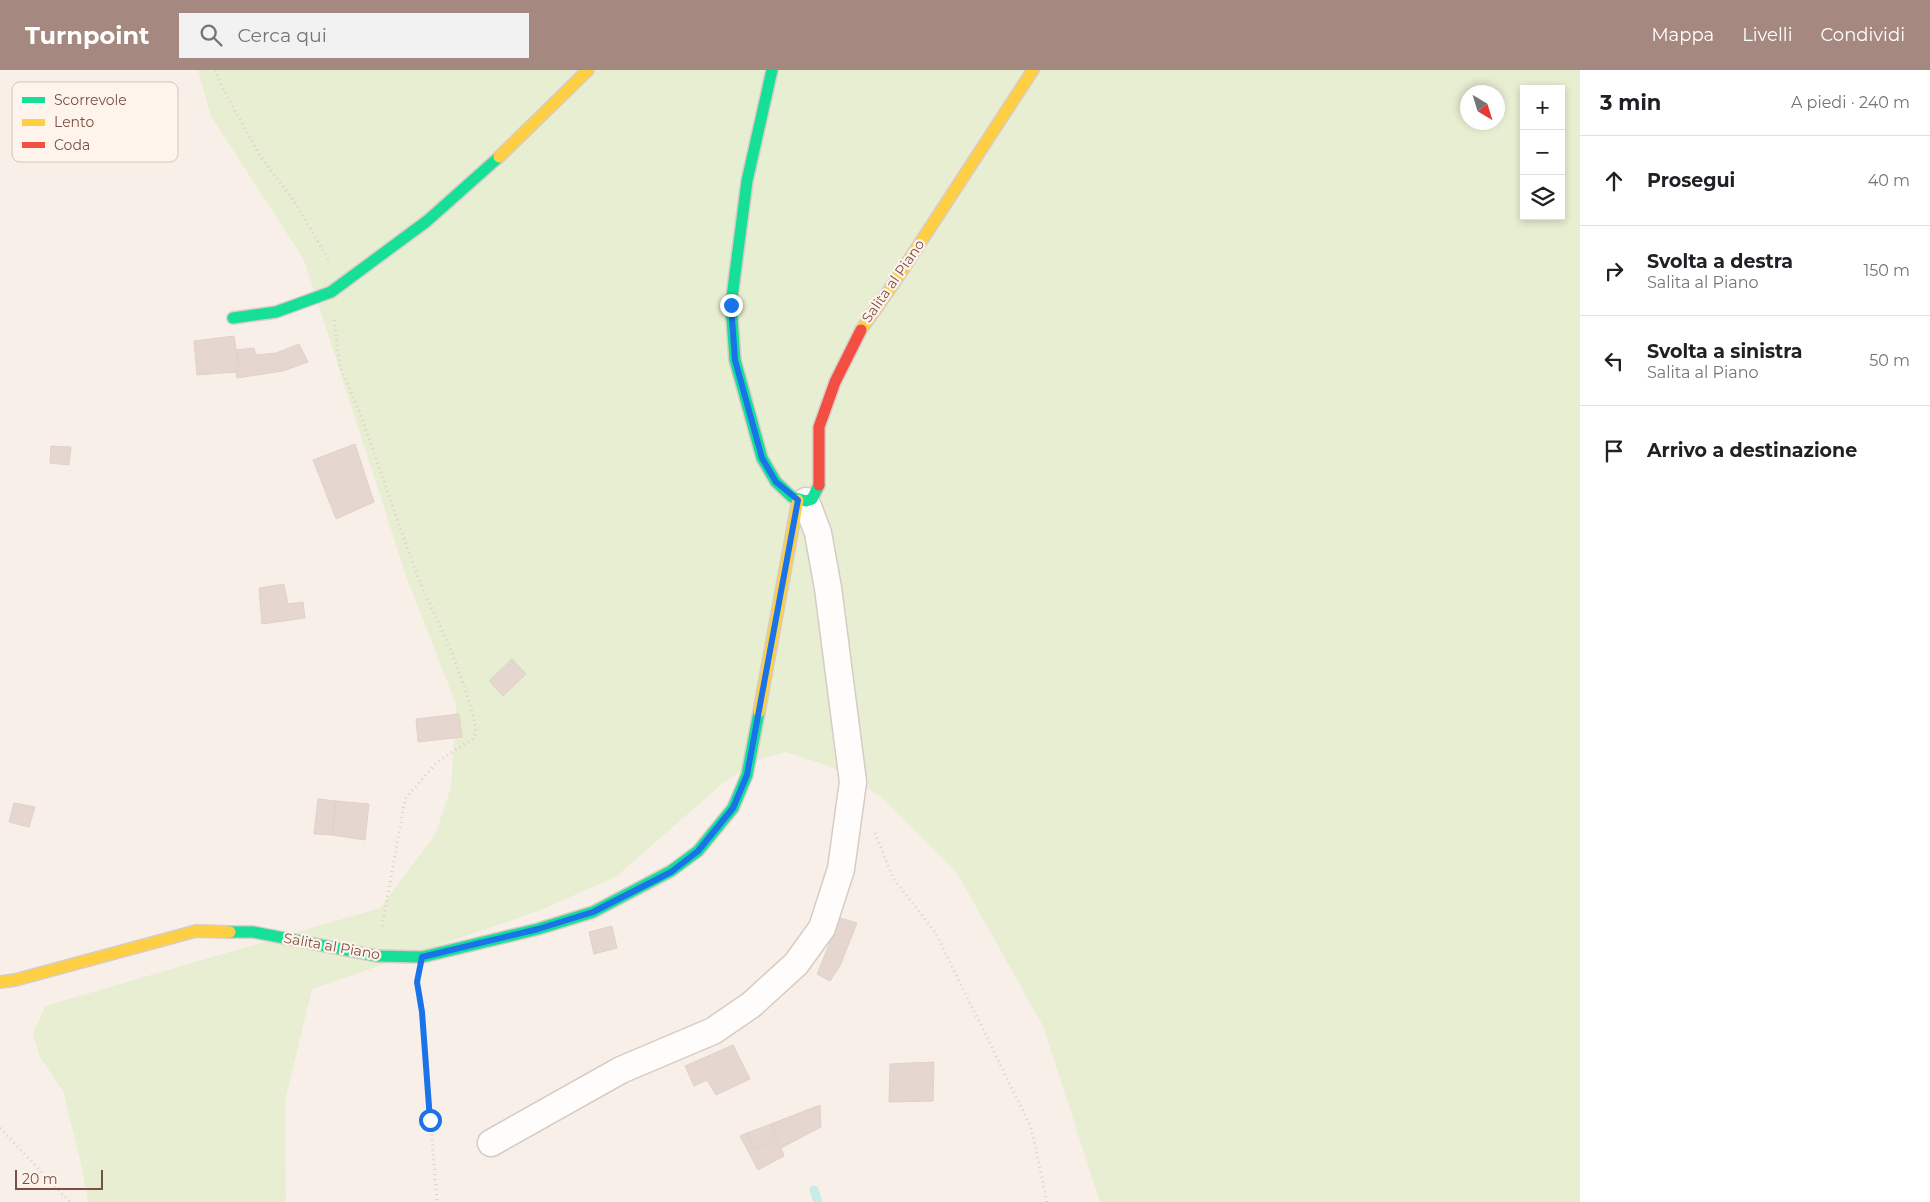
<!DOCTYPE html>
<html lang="it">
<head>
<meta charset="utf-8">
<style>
	body { margin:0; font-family:Montserrat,sans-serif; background:#f2f2f2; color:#202124 }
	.controls { position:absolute; right:15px; top:15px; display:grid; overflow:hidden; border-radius:0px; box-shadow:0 2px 8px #0003 }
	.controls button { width:45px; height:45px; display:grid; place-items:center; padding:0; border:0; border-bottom:1px solid #e0e0e0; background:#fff; color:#202124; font:25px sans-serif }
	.compass { position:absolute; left:1460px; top:15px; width:45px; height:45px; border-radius:50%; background:#fff; box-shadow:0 2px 8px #0003; rotate:142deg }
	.scale { position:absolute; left:15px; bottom:12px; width:88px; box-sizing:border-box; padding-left:5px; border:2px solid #795046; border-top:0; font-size:14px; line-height:18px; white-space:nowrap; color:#795046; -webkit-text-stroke:4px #fff4eb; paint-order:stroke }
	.stop { position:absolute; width:15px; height:15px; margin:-11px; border:4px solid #1a73e8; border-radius:50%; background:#fff }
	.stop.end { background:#1a73e8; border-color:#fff; box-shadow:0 1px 5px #0008 }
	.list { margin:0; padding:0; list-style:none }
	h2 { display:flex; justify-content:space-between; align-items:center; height:65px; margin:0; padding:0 20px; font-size:21px }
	h2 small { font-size:16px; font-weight:400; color:#757577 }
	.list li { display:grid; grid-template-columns:32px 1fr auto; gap:15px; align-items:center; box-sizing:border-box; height:90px; padding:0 20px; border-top:1px solid #e0e0e0 }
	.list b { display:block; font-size:19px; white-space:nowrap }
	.list p { margin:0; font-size:16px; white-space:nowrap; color:#757577 }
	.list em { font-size:16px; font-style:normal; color:#757577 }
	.icon { flex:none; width:28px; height:28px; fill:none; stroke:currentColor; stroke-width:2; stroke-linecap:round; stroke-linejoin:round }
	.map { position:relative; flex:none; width:1580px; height:1132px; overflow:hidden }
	header { display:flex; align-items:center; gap:30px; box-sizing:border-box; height:70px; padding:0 25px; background:#a5887f; color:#fff }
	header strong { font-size:24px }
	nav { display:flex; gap:28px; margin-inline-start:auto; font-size:18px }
	.search { width:350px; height:45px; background:#f2f2f2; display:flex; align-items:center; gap:12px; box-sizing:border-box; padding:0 18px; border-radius:0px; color:#757577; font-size:19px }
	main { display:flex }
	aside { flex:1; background:#fff }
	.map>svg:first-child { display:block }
	.green { fill:#e7eed1; fill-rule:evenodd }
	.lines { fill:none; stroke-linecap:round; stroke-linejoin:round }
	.stream { stroke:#c9ece9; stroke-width:9 }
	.building { fill:#e5d6cf; stroke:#e1d1ca }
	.street-casing { stroke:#d6cbc5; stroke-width:29 }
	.fast-casing { stroke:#d8ccc6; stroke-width:14 }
	.slow-casing { stroke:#d8ccc6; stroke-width:14 }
	.jam-casing { stroke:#d8ccc6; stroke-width:14 }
	.path { stroke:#dbd0cb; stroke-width:3; stroke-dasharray:1 4; stroke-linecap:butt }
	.street { stroke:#fefdfc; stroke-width:26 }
	.fast { stroke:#16e098; stroke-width:11 }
	.slow { stroke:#ffcf43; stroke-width:11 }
	.jam { stroke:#f24e42; stroke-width:11 }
	.route { stroke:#1a73e8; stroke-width:6 }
	.labels { text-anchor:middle; stroke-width:4.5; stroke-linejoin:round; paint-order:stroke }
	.street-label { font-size:14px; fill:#795046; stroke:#fff4eb }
	.key { fill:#fff4eb; stroke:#d7c3ba; stroke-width:1 }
	.key-label { font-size:14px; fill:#795046 }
</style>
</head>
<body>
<header>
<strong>Turnpoint</strong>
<div class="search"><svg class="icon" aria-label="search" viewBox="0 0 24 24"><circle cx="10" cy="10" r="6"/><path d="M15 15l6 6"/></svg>Cerca qui</div>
<nav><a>Mappa</a><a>Livelli</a><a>Condividi</a></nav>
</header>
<main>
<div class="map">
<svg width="1580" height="1132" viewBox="0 0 1580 1132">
	<rect width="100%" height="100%" fill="#f8f0e8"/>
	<path class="green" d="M198 0H1580V1132H1100L1043 956 957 803 880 726 829 696 786 682 757 690 723 713 617 806 541 840 312 919 285 1031 286 1132H88L81 1094 63 1021 40 987 33 964 45 936 380 838 435 765 451 717 456 634 406 506 304 190 211 46ZM1524 19H1561V146H1524ZM1468 22H1498V52H1468Z"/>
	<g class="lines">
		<path class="stream" d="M814 1120 818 1132"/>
	</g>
	<path class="building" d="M234 266 239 298 236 302 197 305 194 271Z
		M299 274 308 292 283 301 237 308 236 302 239 298 236 280 254 278 256 285 276 283Z
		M355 374 374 432 336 449 313 390Z
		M51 376 71 377 69 395 50 393Z
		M284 514 288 534 303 532 305 548 262 554 259 518Z
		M512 589 526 604 503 626 489 611Z
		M459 644 462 667 418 672 416 649Z
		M318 729 336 731 332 765 314 764Z
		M336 731 369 734 365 770 332 765Z
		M14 733 35 737 29 757 9 752Z
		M840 848 857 853 840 896 830 911 817 904Z
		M612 856 617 878 594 884 589 862Z
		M733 975 750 1009 716 1025 707 1010 694 1016 685 996Z
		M934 992 933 1031 889 1032 890 994Z
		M820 1035 821 1057 781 1078 784 1086 758 1100 740 1066 747 1063 755 1079 778 1068 771 1054Z
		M771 1054 778 1068 755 1079 747 1063Z"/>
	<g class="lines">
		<defs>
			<path id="street" d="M491 1073 621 1000 713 961 751 935 796 894 822 858 841 799 853 712 828 518 818 463 806 431"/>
			<path id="fast" d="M772 0 747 111 731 235 735 290 762 388 776 412 792 427 806 431 812 429 819 415
				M233 248 276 242 331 222 427 151 499 87
				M230 862H253L377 886 422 887 538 859 593 842 671 801 698 781 733 738 747 705 759 642"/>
			<path id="slow" d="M499 87 588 0
				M861 260 894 213 1033 0
				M759 642 798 430
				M0 912 15 910 196 861 230 862"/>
			<path id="jam" d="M819 415V357L835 312 861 260"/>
		</defs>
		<use href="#street" class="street-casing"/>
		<use href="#fast" class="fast-casing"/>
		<use href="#slow" class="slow-casing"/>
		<use href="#jam" class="jam-casing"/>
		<path class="path" d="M215 0 221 15 260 86 296 134 328 189
			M334 250 340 296 362 349 418 508 450 578 467 624 474 649 476 661 474 668 437 692 405 729 382 858
			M875 763 893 808 935 862 1031 1057 1047 1132
			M418 915 422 942 437 1132
			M0 1058 70 1132"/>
		<use href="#street" class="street"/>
		<use href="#fast" class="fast"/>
		<use href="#slow" class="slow"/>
		<use href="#jam" class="jam"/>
	</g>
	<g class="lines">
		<path class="route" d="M430 1050 422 942 417 912 422 887 538 859 593 842 671 802 698 781 733 738 747 705 798 430 776 412 762 388 735 290 731 235"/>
	</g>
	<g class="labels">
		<g class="street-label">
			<text transform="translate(893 211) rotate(-55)" y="5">Salita al Piano</text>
			<text transform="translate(332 876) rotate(10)" y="5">Salita al Piano</text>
		</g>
	</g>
	<rect x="12" y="12" width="166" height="80" rx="8" class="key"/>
	<rect x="22" y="27" width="23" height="6" fill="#16e098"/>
	<rect x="22" y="49" width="23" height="7" fill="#ffcf43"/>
	<rect x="22" y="72" width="23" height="6" fill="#f24e42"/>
	<g class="key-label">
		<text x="54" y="35">Scorrevole</text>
		<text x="54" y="57">Lento</text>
		<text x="54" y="80">Coda</text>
	</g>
</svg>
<div class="controls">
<button>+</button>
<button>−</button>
<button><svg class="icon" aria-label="layers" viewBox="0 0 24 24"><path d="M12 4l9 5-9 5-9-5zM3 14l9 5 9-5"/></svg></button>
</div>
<svg class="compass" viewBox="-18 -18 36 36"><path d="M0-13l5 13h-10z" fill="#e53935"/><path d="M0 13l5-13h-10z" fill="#757577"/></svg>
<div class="scale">20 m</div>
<div class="stop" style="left:430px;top:1050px"></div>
<div class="stop end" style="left:731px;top:235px"></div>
</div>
<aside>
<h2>3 min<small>A piedi · 240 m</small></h2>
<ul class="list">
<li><svg class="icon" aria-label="ahead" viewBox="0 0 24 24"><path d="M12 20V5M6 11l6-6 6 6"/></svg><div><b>Prosegui</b></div><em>40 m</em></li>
<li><svg class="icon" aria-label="right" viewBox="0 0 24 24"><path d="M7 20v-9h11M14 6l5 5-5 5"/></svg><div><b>Svolta a destra</b><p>Salita al Piano</p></div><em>150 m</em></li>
<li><svg class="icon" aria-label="left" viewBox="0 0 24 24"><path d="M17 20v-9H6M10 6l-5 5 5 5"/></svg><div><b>Svolta a sinistra</b><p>Salita al Piano</p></div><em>50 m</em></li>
<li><svg class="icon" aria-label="arrive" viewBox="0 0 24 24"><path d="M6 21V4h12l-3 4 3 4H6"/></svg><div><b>Arrivo a destinazione</b></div></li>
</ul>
</aside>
</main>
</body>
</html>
